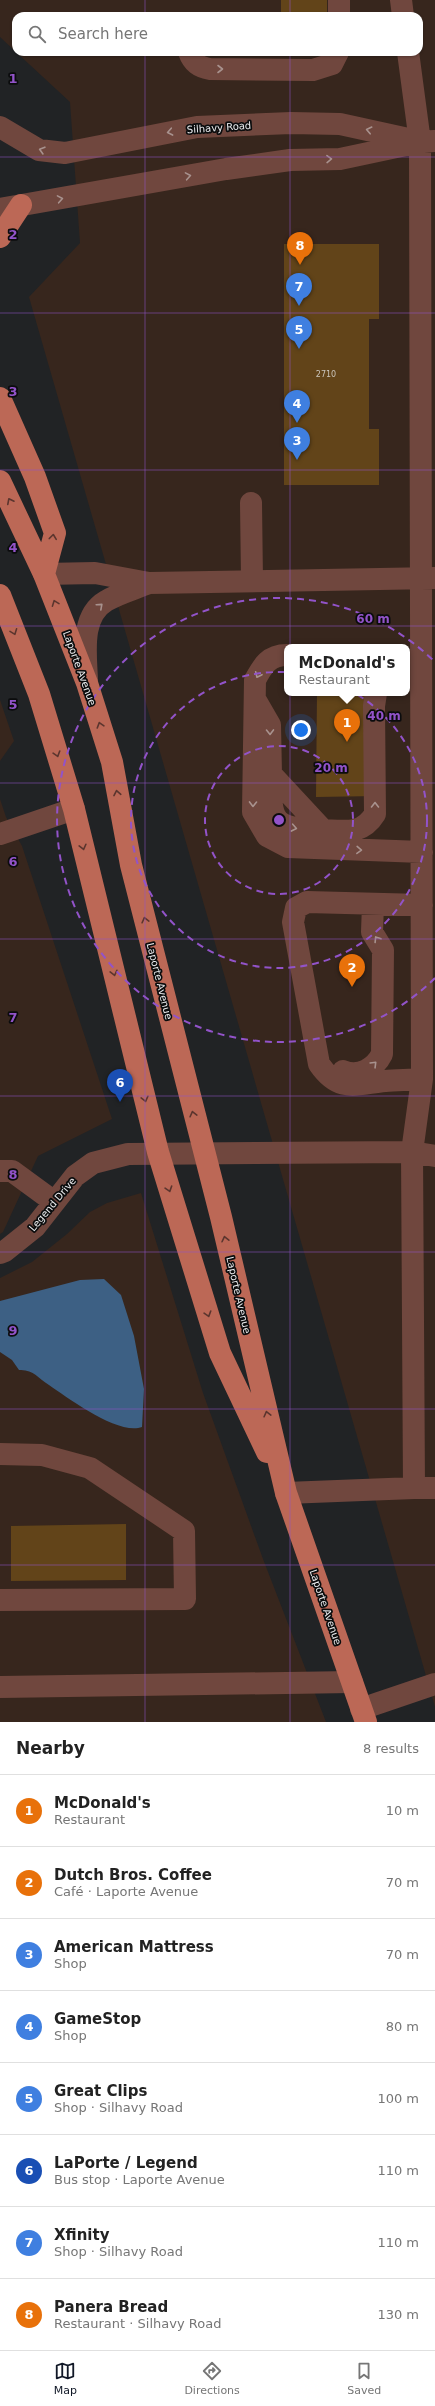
<!DOCTYPE html>
<html lang="en">
<head>
<meta charset="utf-8">
<style>
	body { margin:0; font-family:"DejaVu Sans",sans-serif; background:#f2f2f2; color:#222 }
	.you { position:absolute; left:301px; top:730px; width:14px; height:14px; margin:-10px; border:3px solid #fff; border-radius:50%; background:#1a73e8; box-shadow:0 0 0 6px #1a73e833 }
	.badge { display:grid; place-items:center; width:26px; height:26px; border-radius:50%; background:#111827; color:#fff; font-size:13px; font-weight:700 }
	.pin { position:absolute; translate:-50% -33px; filter:drop-shadow(0 1px 2px #0008) }
	.pin::after { content:''; position:absolute; top:21px; width:14px; height:12px; background:inherit; clip-path:polygon(0 0,100% 0,50% 100%) }
	.popup { position:absolute; left:284px; top:644px; width:126px; height:52px; box-sizing:border-box; display:grid; place-content:center; border-radius:8px; background:#fff; filter:drop-shadow(0 1px 3px #0005); font-size:13px; white-space:nowrap; color:#767676 }
	.popup b { font-size:15px; color:#222 }
	.popup::after { content:''; position:absolute; left:50%; top:100%; margin-left:-8px; border:8px solid transparent; border-top-color:#fff }
	.list { margin:0; padding:0; list-style:none }
	h2 { display:flex; justify-content:space-between; align-items:center; height:52px; margin:0; padding:0 16px; font-size:17px }
	h2 small { font-size:13px; font-weight:400; color:#767676 }
	.list li { display:grid; grid-template-columns:26px 1fr auto; gap:12px; align-items:center; box-sizing:border-box; height:72px; padding:0 16px; border-top:1px solid #e0e0e0 }
	.list b { display:block; font-size:15px; white-space:nowrap }
	.list p { margin:0; font-size:13px; white-space:nowrap; color:#767676 }
	.list em { font-size:13px; font-style:normal; color:#767676 }
	.icon { flex:none; width:22px; height:22px; fill:none; stroke:currentColor; stroke-width:2; stroke-linecap:round; stroke-linejoin:round }
	.map { position:relative; flex:none; width:435px; height:1722px; overflow:hidden }
	.search { position:absolute; background:#fff; box-shadow:0 1px 3px #0004; left:12px; right:12px; top:12px; height:44px; display:flex; align-items:center; gap:10px; box-sizing:border-box; padding:0 14px; border-radius:12px; color:#767676; font-size:15px }
	.sheet { height:628px; background:#fff }
	nav { display:flex; justify-content:space-around; align-items:center; box-sizing:border-box; height:56px; border-top:1px solid #e0e0e0; background:#fff; font-size:11px; color:#767676 }
	nav a { display:grid; justify-items:center; gap:2px }
	nav .on { color:#111827 }
	.map>svg:first-child { display:block }
	.commercial { fill:#37261d; fill-rule:evenodd }
	.water { fill:#3d6084 }
	.building { fill:#624419 }
	.lines { fill:none; stroke-linecap:round; stroke-linejoin:round }
	.minor { stroke:#70473e; stroke-width:22 }
	.major { stroke:#bc6856; stroke-width:22 }
	.oneway { stroke:#a8928e }
	.oneway2 { stroke:#5b352e }
	.grid { fill:none; stroke:#9253c9; stroke-width:1; stroke-opacity:0.55 }
	.ring { fill:none; stroke:#9253c9; stroke-width:2; stroke-dasharray:7 5 }
	.labels { text-anchor:middle; stroke-width:3.5; stroke-linejoin:round; paint-order:stroke }
	.number-label { font-size:8px; fill:#cac4ba }
	.street-label { font-size:10px; fill:#edeef0; stroke:#0b0c0d }
	.grid-label { font-size:13px; text-anchor:middle; font-weight:bold; fill:#9253c9; stroke:#0b0c0d; stroke-width:3.5; stroke-linejoin:round; paint-order:stroke }
	.centre { fill:#9253c9; stroke:#0b0c0d; stroke-width:2 }
	.ring-label { font-size:12px; text-anchor:middle; font-weight:bold; fill:#9253c9; stroke:#0b0c0d; stroke-width:3.5; stroke-linejoin:round; paint-order:stroke }
</style>
</head>
<body>
<div class="map">
<svg width="435" height="1722" viewBox="0 0 435 1722">
	<rect width="100%" height="100%" fill="#212325"/>
	<path class="commercial" d="M0 0H435V1707L29 297 80 243 70 102 16 52H419V16H16V52L0 37ZM287 647H407V693H287Z
		M0 700 14 741 0 761Z
		M0 799 6 817 22 846 112 1119 38 1156 3 1232 0 1234Z
		M141 1193 203 1393 263 1559 326 1722H0V1278L32 1262 67 1234 90 1212 107 1203Z"/>
	<path class="water" d="M104 1279 121 1295 134 1336 144 1389 142 1427C119 1436 68 1398 49 1385 38 1378 33 1369 19 1370L12 1360 0 1352V1301L80 1280Z"/>
	<path class="building" d="M281 0H327V16H281Z
		M284 244H379V319H369V429H379V485H284Z
		M317 693H378V796L316 797Z
		M126 1524V1580L11 1581V1526Z"/>
	<g class="lines">
		<path class="minor" d="M339 0V16
			M401 0 403 16
			M189 52C193 63 199 67 210 69L313 70 332 64 338 52
			M408 52 420 142 422 1079 412 1152 414 1488H435
			M0 127 39 150 65 153 197 127 291 123 340 124 413 140
			M0 209 226 169 290 160 340 159 420 142 434 141
			M251 503 252 580
			M44 574 95 573 149 583 435 578
			M287 655C269 655 263 665 255 680L253 812 267 836 288 847 422 852
			M87 680C86 654 80 616 106 601 119 593 135 589 149 583
			M255 699 270 725 271 774 323 830C346 831 362 835 375 814L374 706 376 693
			M271 774C270 823 273 829 323 830
			M0 834 74 809
			M422 905 307 902 296 908 293 922 319 1064C339 1093 355 1084 385 1081 397 1080 410 1080 422 1079
			M343 1071C359 1078 375 1068 382 1054L383 950 372 932 373 904
			M0 1171H12L53 1201
			M0 1253 5 1251 35 1227 75 1176 93 1163 128 1154 412 1152 435 1156
			M0 1454 42 1455 90 1468 184 1531 185 1599 0 1600
			M286 1493 414 1488
			M0 1687 352 1682
			M361 1709 435 1684"/>
		<path class="major" d="M0 237 21 205
			M0 398 35 477 55 533 44 574
			M0 481 44 574 87 683 112 762 131 865 221 1217 286 1493 366 1722
			M0 595 39 694 74 809 158 1152 220 1353 267 1452"/>
	</g>
	<defs><path id="oneway-chevron" d="M-2-3.5L2.5 0L-2 3.5" fill="none" stroke-width="1.6" stroke-linecap="round" stroke-linejoin="round"/></defs>
	<g class="oneway">
		<use href="#oneway-chevron" transform="translate(220 69)"/>
		<use href="#oneway-chevron" transform="translate(369 130) rotate(-167)"/>
		<use href="#oneway-chevron" transform="translate(170 132) rotate(169)"/>
		<use href="#oneway-chevron" transform="translate(42 150) rotate(-164)"/>
		<use href="#oneway-chevron" transform="translate(329 159) rotate(-1)"/>
		<use href="#oneway-chevron" transform="translate(188 176) rotate(-10)"/>
		<use href="#oneway-chevron" transform="translate(60 199) rotate(-10)"/>
		<use href="#oneway-chevron" transform="translate(100 606) rotate(-42)"/>
		<use href="#oneway-chevron" transform="translate(258 675) rotate(115)"/>
		<use href="#oneway-chevron" transform="translate(270 732) rotate(89)"/>
		<use href="#oneway-chevron" transform="translate(253 804) rotate(91)"/>
		<use href="#oneway-chevron" transform="translate(375 805) rotate(-90)"/>
		<use href="#oneway-chevron" transform="translate(294 828) rotate(11)"/>
		<use href="#oneway-chevron" transform="translate(359 850) rotate(2)"/>
		<use href="#oneway-chevron" transform="translate(377 939) rotate(-122)"/>
		<use href="#oneway-chevron" transform="translate(374 1064) rotate(-45)"/>
	</g>
	<g class="oneway2">
		<use href="#oneway-chevron" transform="translate(10 501) rotate(-117)"/>
		<use href="#oneway-chevron" transform="translate(53 537) rotate(-83)"/>
		<use href="#oneway-chevron" transform="translate(55 603) rotate(-111)"/>
		<use href="#oneway-chevron" transform="translate(14 632) rotate(69)"/>
		<use href="#oneway-chevron" transform="translate(100 725) rotate(-107)"/>
		<use href="#oneway-chevron" transform="translate(57 754) rotate(73)"/>
		<use href="#oneway-chevron" transform="translate(117 793) rotate(-101)"/>
		<use href="#oneway-chevron" transform="translate(83 847) rotate(76)"/>
		<use href="#oneway-chevron" transform="translate(145 920) rotate(-104)"/>
		<use href="#oneway-chevron" transform="translate(114 973) rotate(76)"/>
		<use href="#oneway-chevron" transform="translate(145 1099) rotate(76)"/>
		<use href="#oneway-chevron" transform="translate(193 1114) rotate(-104)"/>
		<use href="#oneway-chevron" transform="translate(169 1189) rotate(72)"/>
		<use href="#oneway-chevron" transform="translate(225 1239) rotate(-103)"/>
		<use href="#oneway-chevron" transform="translate(208 1314) rotate(73)"/>
		<use href="#oneway-chevron" transform="translate(267 1414) rotate(-104)"/>
	</g>
	<path class="grid" d="M145 0V16M290 0V16M145 52V1722M290 52V1722M0 157H435M0 313H435M0 470H435M0 626H435M0 783H435M0 939H435M0 1096H435M0 1252H435M0 1409H435M0 1565H435"/>
	<g class="ring">
		<circle cx="279" cy="820" r="74"/>
		<circle cx="279" cy="820" r="148"/>
		<path d="M435 978A222 222 0 1 1 435 662"/>
	</g>
	<g class="labels">
		<g class="number-label">
			<text x="326" y="377">2710</text>
		</g>
		<g class="street-label">
			<text transform="translate(219 127) rotate(-4)" y="4">Silhavy Road</text>
			<text transform="translate(80 668) rotate(70)" y="4">Laporte Avenue</text>
			<text transform="translate(160 981) rotate(76)" y="4">Laporte Avenue</text>
			<text transform="translate(52 1204) rotate(-50)" y="4">Legend Drive</text>
			<text transform="translate(239 1295) rotate(77)" y="4">Laporte Avenue</text>
			<text transform="translate(326 1607) rotate(71)" y="4">Laporte Avenue</text>
		</g>
	</g>
	<g class="grid-label">
		<text x="13" y="83">1</text>
		<text x="13" y="239">2</text>
		<text x="13" y="396">3</text>
		<text x="13" y="552">4</text>
		<text x="13" y="709">5</text>
		<text x="13" y="866">6</text>
		<text x="13" y="1022">7</text>
		<text x="13" y="1179">8</text>
		<text x="13" y="1335">9</text>
	</g>
	<circle cx="279" cy="820" r="6" class="centre"/>
	<g class="ring-label">
		<text x="373" y="623">60 m</text>
		<text x="384" y="720">40 m</text>
		<text x="331" y="772">20 m</text>
	</g>
</svg>
<div class="you"></div>
<div class="pin badge" style="left:347px;top:742px;background:#e8710a">1</div>
<div class="popup"><b>McDonald's</b>Restaurant</div>
<div class="pin badge" style="left:352px;top:987px;background:#e8710a">2</div>
<div class="pin badge" style="left:297px;top:460px;background:#3f7fe0">3</div>
<div class="pin badge" style="left:297px;top:423px;background:#3f7fe0">4</div>
<div class="pin badge" style="left:299px;top:349px;background:#3f7fe0">5</div>
<div class="pin badge" style="left:120px;top:1102px;background:#1a4fb4">6</div>
<div class="pin badge" style="left:299px;top:306px;background:#3f7fe0">7</div>
<div class="pin badge" style="left:300px;top:265px;background:#e8710a">8</div>
<div class="search"><svg class="icon" aria-label="search" viewBox="0 0 24 24"><circle cx="10" cy="10" r="6"/><path d="M15 15l6 6"/></svg>Search here</div>
</div>
<section class="sheet">
<h2>Nearby<small>8 results</small></h2>
<ul class="list">
<li><span class="badge" style="background:#e8710a">1</span><div><b>McDonald's</b><p>Restaurant</p></div><em>10 m</em></li>
<li><span class="badge" style="background:#e8710a">2</span><div><b>Dutch Bros. Coffee</b><p>Café · Laporte Avenue</p></div><em>70 m</em></li>
<li><span class="badge" style="background:#3f7fe0">3</span><div><b>American Mattress</b><p>Shop</p></div><em>70 m</em></li>
<li><span class="badge" style="background:#3f7fe0">4</span><div><b>GameStop</b><p>Shop</p></div><em>80 m</em></li>
<li><span class="badge" style="background:#3f7fe0">5</span><div><b>Great Clips</b><p>Shop · Silhavy Road</p></div><em>100 m</em></li>
<li><span class="badge" style="background:#1a4fb4">6</span><div><b>LaPorte / Legend</b><p>Bus stop · Laporte Avenue</p></div><em>110 m</em></li>
<li><span class="badge" style="background:#3f7fe0">7</span><div><b>Xfinity</b><p>Shop · Silhavy Road</p></div><em>110 m</em></li>
<li><span class="badge" style="background:#e8710a">8</span><div><b>Panera Bread</b><p>Restaurant · Silhavy Road</p></div><em>130 m</em></li>
</ul>
</section>
<nav>
<a class="on"><svg class="icon" aria-label="map" viewBox="0 0 24 24"><path d="M3 6l6-2 6 2 6-2v14l-6 2-6-2-6 2zM9 4v14M15 6v14"/></svg>Map</a>
<a><svg class="icon" aria-label="directions" viewBox="0 0 24 24"><path d="M12 3l9 9-9 9-9-9zM9 14v-3h6M13 9l2 2-2 2"/></svg>Directions</a>
<a><svg class="icon" aria-label="saved" viewBox="0 0 24 24"><path d="M7 4h10v16l-5-4-5 4z"/></svg>Saved</a>
</nav>
</body>
</html>
